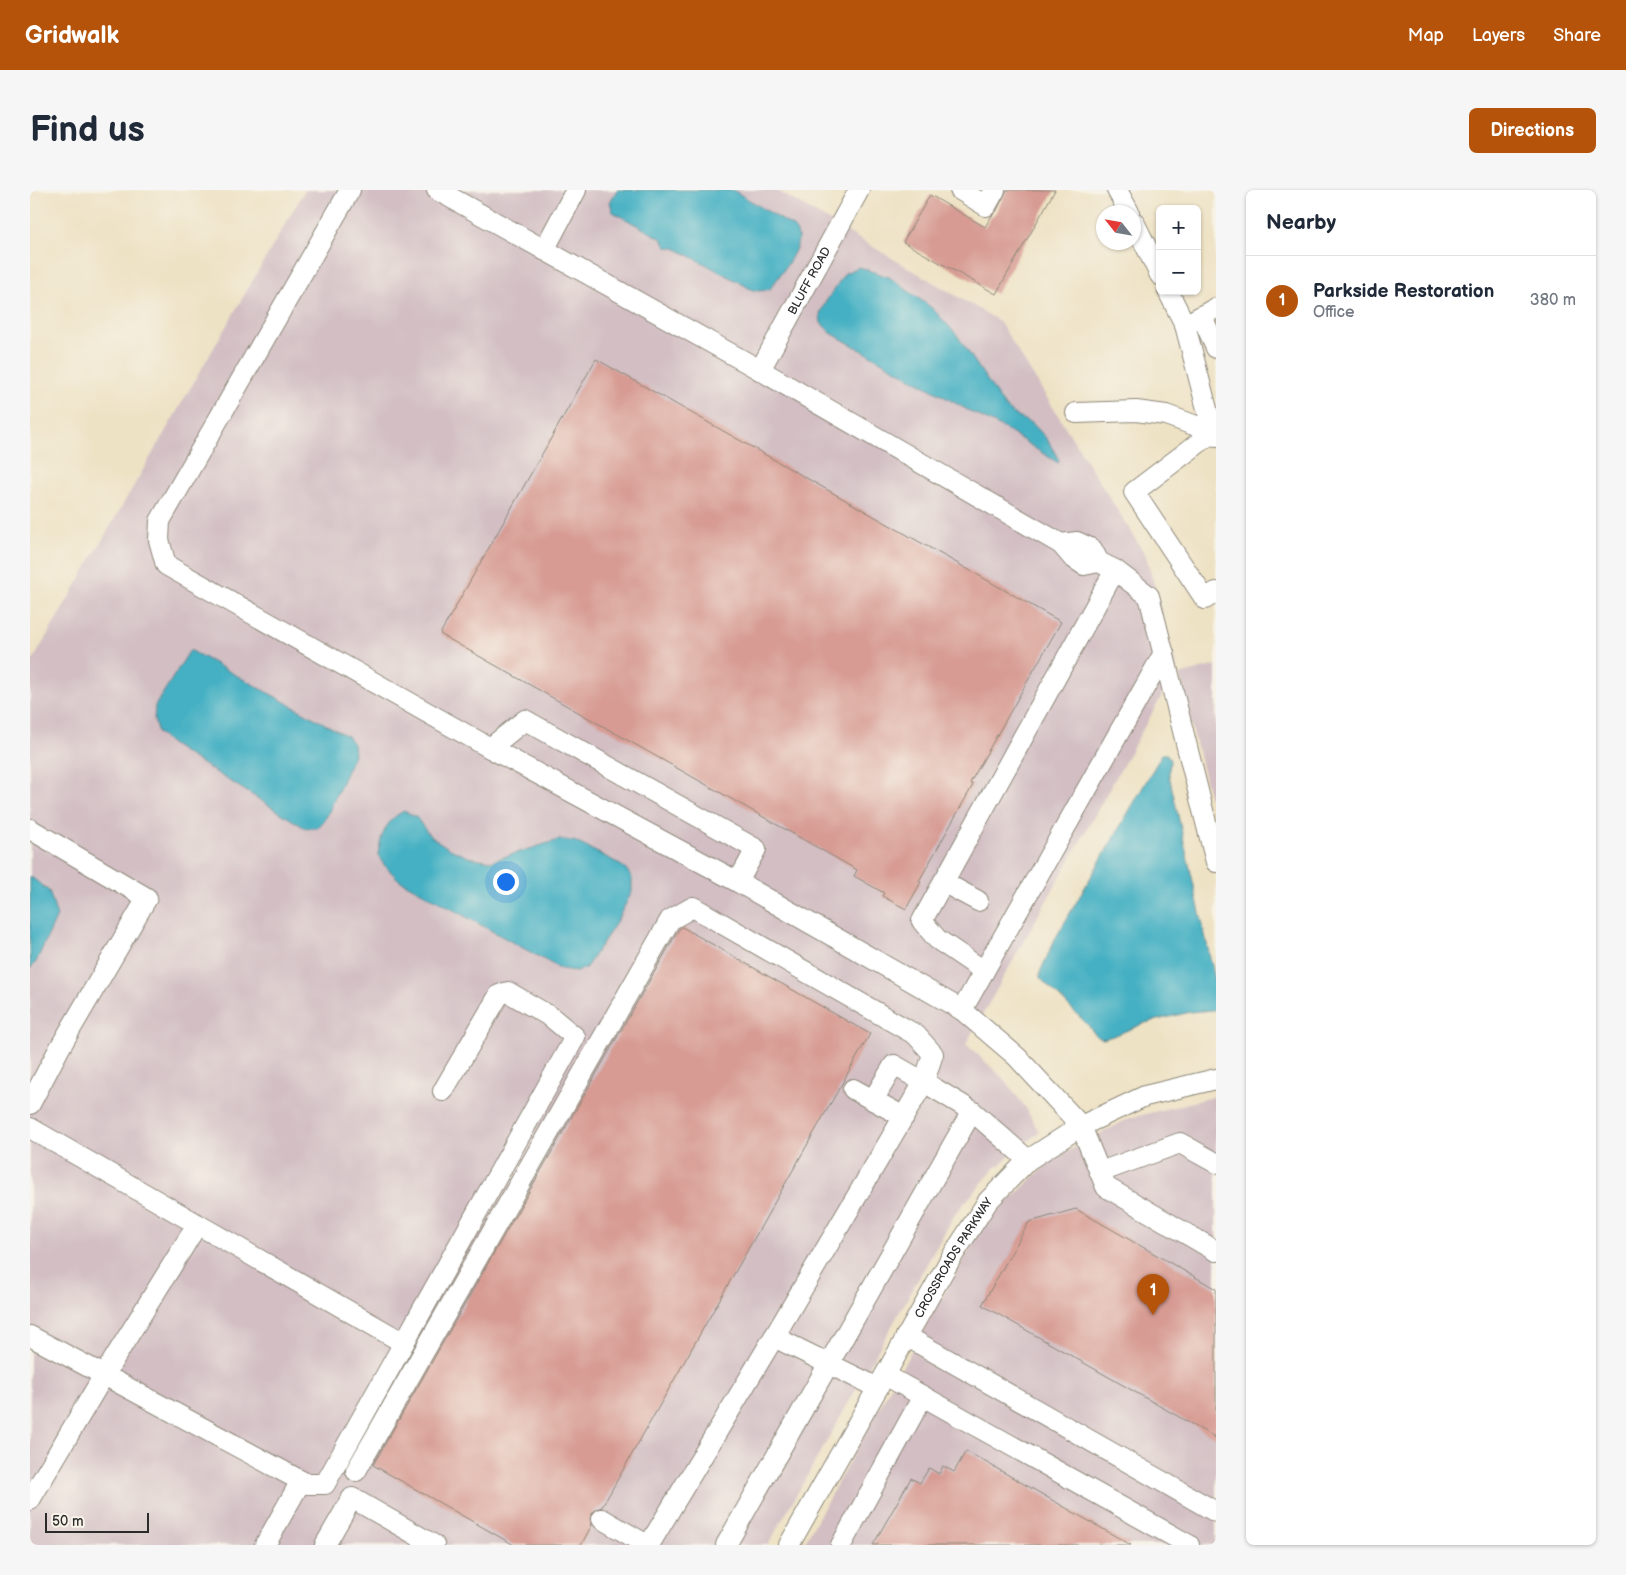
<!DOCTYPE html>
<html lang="en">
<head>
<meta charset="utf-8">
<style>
	body { margin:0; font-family:"Balsamiq Sans",sans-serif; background:#f6f6f7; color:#1f2937 }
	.controls { position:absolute; right:15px; top:15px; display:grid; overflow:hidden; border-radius:8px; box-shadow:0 1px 4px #0004 }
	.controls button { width:45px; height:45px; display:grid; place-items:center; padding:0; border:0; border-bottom:1px solid #e0e1e3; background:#fff; color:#1f2937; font:25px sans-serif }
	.compass { position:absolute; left:1066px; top:15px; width:45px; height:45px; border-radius:50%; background:#fff; box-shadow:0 1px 4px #0004; rotate:301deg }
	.scale { position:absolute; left:15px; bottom:12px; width:104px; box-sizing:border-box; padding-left:5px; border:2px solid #2b2b2b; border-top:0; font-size:14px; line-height:18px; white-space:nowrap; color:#2b2b2b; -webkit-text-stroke:4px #f7f3e8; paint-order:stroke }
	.you { position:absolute; left:475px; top:691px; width:18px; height:18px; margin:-12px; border:4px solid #fff; border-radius:50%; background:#1a73e8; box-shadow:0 0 0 8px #1a73e833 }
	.badge { display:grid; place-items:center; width:32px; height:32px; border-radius:50%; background:#b45309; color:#fff; font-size:16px; font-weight:700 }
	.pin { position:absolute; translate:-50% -41px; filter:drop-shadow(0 1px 2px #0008) }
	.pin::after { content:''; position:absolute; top:26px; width:18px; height:15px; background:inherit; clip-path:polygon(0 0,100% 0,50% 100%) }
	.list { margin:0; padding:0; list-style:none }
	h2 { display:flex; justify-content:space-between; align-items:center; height:65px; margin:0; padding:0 20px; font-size:21px }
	h2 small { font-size:16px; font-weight:400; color:#747a83 }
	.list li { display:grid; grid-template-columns:32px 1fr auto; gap:15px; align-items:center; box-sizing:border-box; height:90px; padding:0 20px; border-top:1px solid #e0e1e3 }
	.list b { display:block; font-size:19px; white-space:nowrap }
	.list p { margin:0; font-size:16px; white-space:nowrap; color:#747a83 }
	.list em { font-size:16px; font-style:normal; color:#747a83 }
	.map { position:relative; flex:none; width:1186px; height:1355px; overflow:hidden; border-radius:8px }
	header { display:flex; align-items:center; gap:30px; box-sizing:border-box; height:70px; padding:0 25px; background:#b45309; color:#fff }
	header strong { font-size:24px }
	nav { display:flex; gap:28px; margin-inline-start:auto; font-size:18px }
	.intro { display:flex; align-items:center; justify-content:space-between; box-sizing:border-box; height:120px; padding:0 30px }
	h1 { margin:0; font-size:35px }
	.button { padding:12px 22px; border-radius:8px; background:#b45309; color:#fff; font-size:18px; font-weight:700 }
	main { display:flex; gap:30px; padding:0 30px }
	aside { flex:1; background:#fff; border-radius:8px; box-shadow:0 1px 4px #0004 }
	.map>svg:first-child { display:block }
	.industrial { fill:#d2bec3 }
	.water { fill:#45b0c3; stroke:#386e77 }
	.building { fill:#d79b93 }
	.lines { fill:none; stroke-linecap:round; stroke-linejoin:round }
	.minor-casing { stroke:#8c8678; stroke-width:22 }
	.minor { stroke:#fff; stroke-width:20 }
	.labels { text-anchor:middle; stroke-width:4.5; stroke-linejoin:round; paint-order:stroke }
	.street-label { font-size:12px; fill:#2b2b2b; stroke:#f7f3e8 }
</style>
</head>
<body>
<header>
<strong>Gridwalk</strong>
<nav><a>Map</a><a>Layers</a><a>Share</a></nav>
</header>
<div class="intro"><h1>Find us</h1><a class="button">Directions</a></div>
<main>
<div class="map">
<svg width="1186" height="1355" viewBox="0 0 1186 1355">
	<rect width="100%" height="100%" fill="#f7f3e8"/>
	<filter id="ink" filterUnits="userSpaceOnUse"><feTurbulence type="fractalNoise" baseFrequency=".02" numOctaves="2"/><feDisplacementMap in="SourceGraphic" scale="10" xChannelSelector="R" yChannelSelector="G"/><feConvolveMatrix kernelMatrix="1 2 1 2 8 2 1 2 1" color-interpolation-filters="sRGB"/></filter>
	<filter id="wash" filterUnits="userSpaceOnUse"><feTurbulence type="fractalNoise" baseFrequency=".0096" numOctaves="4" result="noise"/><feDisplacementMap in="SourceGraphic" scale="20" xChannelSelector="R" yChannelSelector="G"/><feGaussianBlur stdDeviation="1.12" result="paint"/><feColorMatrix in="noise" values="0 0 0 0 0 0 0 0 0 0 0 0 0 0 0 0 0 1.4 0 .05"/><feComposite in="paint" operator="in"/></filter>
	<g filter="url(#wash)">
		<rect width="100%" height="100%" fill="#eee2c4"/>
		<path class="industrial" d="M275 0H746L969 131 1116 366 1147 479 936 854 974 889 996 918 1009 942 964 979 925 1024 738 1355H0V475Z
			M1186 475V633L1149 485Z
			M1186 906V1355H773L859 1200 954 1034 1023 969 1100 928Z"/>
		<path class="water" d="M587 0H703L762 36C765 39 767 42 768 46 770 61 748 87 740 99 729 102 723 102 714 95L645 58 636 57 632 49 583 22 580 12Z
			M829 77 859 87 902 118 927 145 975 217 988 227 1003 234 1017 249 1029 270 1028 273 975 239 943 223 801 143 791 133 790 124 795 113 815 83Z
			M160 460 317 546 323 554 324 565 297 626 288 638H275L142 555 128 543 124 530 125 516Z
			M1132 564H1137L1140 570 1139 585 1184 785 1186 816 1184 820 1160 822 1115 833 1086 845 1073 849 1066 846 1058 835 1010 788V782L1025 749Z
			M374 621 386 627 400 646 420 659 438 667 461 671 528 650 544 651 586 672 596 679 602 688V702L584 736 555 779 545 781 531 779 369 690 354 675 348 664C351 645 356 630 374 621Z
			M0 686 19 701 27 726 6 772 0 779Z"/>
		<g id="blocks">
			<path class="building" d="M977 0H1025L966 104 873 52 900 5 955 37 961 27 966 22Z
				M566 169 1031 432 940 593 943 595 889 691 891 692 876 719 852 706 854 703 824 686 827 680 410 444Z
				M652 737 840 844 572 1317 566 1319 562 1324 560 1329 562 1335 551 1355H484L343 1275 649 739Z
				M1046 1019 1186 1099V1248L952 1115 999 1032Z
				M936 1261 1101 1355H843L881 1288 890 1293 899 1278 909 1284 913 1276 924 1282Z"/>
		</g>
	</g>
	<g filter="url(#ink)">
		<use href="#blocks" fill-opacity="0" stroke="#8c8678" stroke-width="1"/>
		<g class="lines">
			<defs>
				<g id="minor">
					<path d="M320 0 130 331 129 350 136 375 460 558"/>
					<path d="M407 0 730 180 1031 354"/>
					<path d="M930 0 956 16 965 0"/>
					<path d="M1087 0 1099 22"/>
					<path d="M1104 32 1130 85"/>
					<path d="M514 60 546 0"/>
					<path d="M1138 101 1155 135"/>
					<path d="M1186 118 1155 135 1183 242 1186 246"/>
					<path d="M1172 126 1186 158"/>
					<path id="s1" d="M730 180 829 0"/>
					<path d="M1046 223 1106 221 1136 225 1183 242"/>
					<path d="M1183 242 1104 302 1175 409 1186 402"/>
					<path d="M1069 372 1054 375 1042 367 1031 354 1047 352 1062 359 1069 372 1085 380"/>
					<path d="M1134 463 932 820 987 867 1051 936 1076 997 1186 1061"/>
					<path d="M0 639 117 708 29 859 0 914"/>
					<path d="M708 692 726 659 495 530 460 558 708 692 932 820"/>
					<path d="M913 692 948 711"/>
					<path d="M954 781 907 749 892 731 1085 380 1119 406 1186 672"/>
					<path d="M823 899 843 910"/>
					<path d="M0 938 374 1153"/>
					<path d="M1070 982 1150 953 1186 973"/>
					<path d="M167 1035 74 1185 277 1294H295L545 847 521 827 478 802 469 805 413 901"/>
					<path d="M0 1146 74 1185 0 1310"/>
					<path d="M876 1146 1186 1322"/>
					<path d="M855 1185 1159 1355"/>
					<path d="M848 1198 744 1147 894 892 864 875 843 910 874 927"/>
					<path d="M326 1281 640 730 663 717 886 845 903 864 894 892 942 921 998 970"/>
					<path d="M572 1329 617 1355"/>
					<path d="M235 1355 271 1291"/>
					<path d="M295 1355 322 1308 404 1355"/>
					<path d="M619 1355 744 1147"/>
					<path d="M696 1355 942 921"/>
					<path id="s2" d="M759 1355 921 1068 958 1011 998 970 1051 936 1115 906 1186 889"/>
					<path d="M811 1355 893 1206"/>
				</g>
			</defs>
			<use href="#minor" class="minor-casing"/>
			<use href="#minor" class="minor"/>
		</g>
	</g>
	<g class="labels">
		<g class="street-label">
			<text dy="4" stroke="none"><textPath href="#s1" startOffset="102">BLUFF ROAD</textPath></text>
			<text dy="4" stroke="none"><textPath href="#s2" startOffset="331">CROSSROADS PARKWAY</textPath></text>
		</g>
	</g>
</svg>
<div class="controls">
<button>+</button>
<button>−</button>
</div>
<svg class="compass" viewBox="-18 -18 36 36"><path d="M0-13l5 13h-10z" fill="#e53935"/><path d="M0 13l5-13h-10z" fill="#747a83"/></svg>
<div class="scale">50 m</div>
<div class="you"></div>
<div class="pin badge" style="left:1123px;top:1125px">1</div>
</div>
<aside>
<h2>Nearby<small></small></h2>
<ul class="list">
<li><span class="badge">1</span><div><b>Parkside Restoration</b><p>Office</p></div><em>380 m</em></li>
</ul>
</aside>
</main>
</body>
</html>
